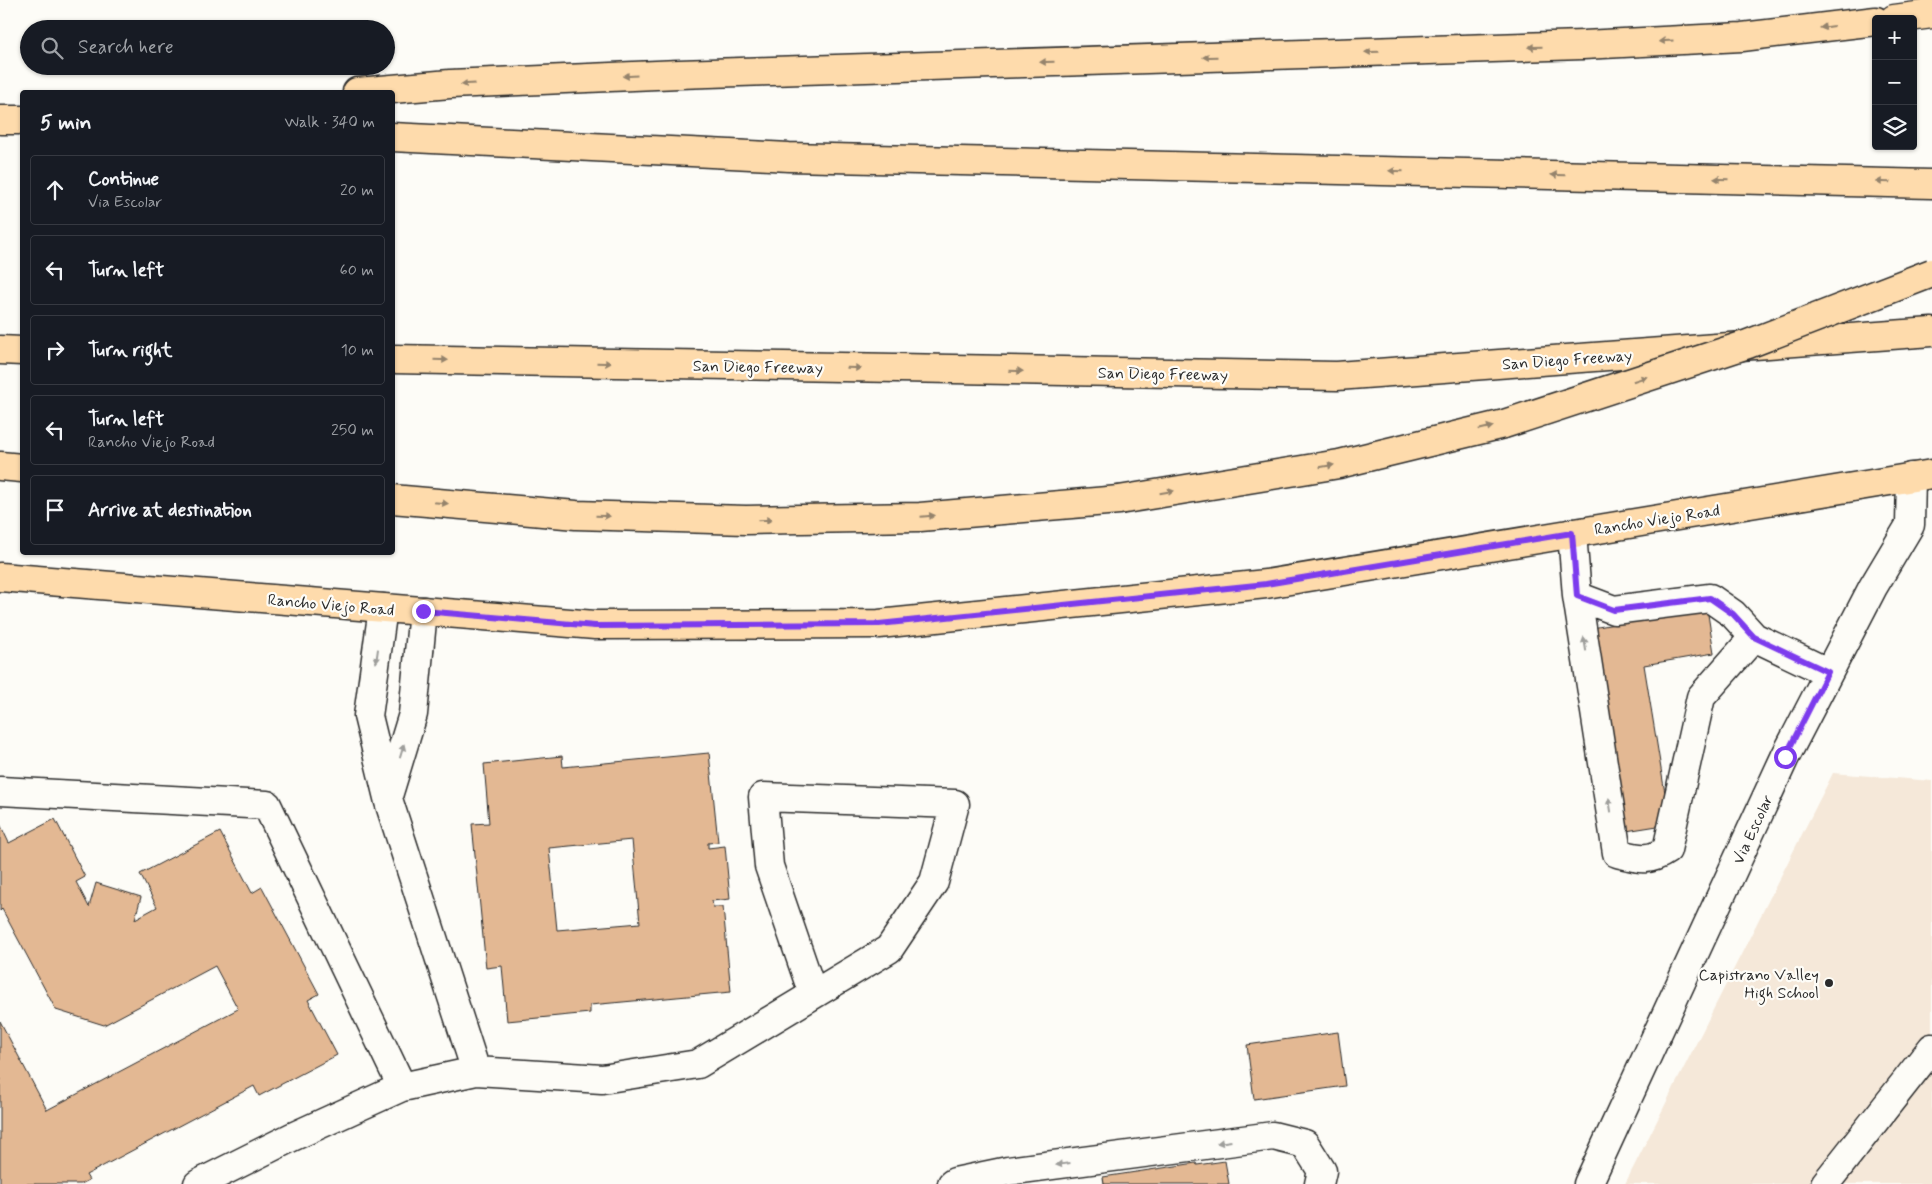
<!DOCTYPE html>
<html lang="en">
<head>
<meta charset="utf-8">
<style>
	body { margin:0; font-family:Mynerve,sans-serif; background:#242831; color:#f1f3f6 }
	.controls { position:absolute; right:15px; top:15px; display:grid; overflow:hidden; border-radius:5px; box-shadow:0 1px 4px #0004 }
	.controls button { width:45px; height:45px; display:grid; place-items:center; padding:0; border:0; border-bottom:1px solid #363941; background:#171b24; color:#f1f3f6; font:25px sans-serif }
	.stop { position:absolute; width:15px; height:15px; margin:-11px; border:4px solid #7c3aed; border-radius:50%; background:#fff }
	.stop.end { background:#7c3aed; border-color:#fff; box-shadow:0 1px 5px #0008 }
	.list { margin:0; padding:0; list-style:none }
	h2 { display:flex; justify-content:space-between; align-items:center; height:65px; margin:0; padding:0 20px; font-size:21px }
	h2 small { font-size:16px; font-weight:400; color:#9ea1a6 }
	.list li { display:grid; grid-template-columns:32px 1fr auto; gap:15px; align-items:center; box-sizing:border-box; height:70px; margin:0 10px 10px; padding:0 10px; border:1px solid #363941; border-radius:5px }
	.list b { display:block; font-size:19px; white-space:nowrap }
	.list p { margin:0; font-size:16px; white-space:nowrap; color:#9ea1a6 }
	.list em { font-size:16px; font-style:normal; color:#9ea1a6 }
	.icon { flex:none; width:28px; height:28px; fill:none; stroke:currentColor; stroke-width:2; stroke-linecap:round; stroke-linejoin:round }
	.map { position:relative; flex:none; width:1932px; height:1184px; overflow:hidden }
	.search { position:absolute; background:#171b24; box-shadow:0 1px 4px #0004; left:20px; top:20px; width:375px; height:55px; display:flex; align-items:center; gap:12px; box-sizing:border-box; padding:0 18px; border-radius:28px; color:#9ea1a6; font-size:19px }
	.panel { position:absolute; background:#171b24; box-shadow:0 1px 4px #0004; left:20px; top:90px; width:375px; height:465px; border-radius:5px }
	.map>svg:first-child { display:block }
	.built { fill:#f5e8d9 }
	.building { fill:#e3b893; stroke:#2b2b2b; fill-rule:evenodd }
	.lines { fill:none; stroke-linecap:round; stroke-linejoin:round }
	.minor-casing { stroke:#2b2b2b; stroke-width:31 }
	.major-casing { stroke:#2b2b2b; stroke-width:31 }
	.highway-casing { stroke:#2b2b2b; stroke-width:31 }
	.minor { stroke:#fdfcf7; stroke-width:28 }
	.major { stroke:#fedbac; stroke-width:28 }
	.highway { stroke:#fedbac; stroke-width:28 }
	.highway-bridge-casing { stroke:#2b2b2b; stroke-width:31; stroke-linecap:butt }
	.highway-bridge { stroke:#fedbac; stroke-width:28 }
	.oneway { fill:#94836c }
	.oneway2 { fill:#9e9e9b }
	.route { stroke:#7c3aed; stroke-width:6 }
	.poi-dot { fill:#2b2b2b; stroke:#fdfcf7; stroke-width:2 }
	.labels { text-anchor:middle; stroke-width:4.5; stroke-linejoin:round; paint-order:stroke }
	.street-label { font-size:16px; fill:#2b2b2b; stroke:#fdfcf7 }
	.poi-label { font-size:16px; fill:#2b2b2b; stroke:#fdfcf7; text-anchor:end }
</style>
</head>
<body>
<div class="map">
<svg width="1932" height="1184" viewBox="0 0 1932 1184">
	<rect width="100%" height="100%" fill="#fdfcf7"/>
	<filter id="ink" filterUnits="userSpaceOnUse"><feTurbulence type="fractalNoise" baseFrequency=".02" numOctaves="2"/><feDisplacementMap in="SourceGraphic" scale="10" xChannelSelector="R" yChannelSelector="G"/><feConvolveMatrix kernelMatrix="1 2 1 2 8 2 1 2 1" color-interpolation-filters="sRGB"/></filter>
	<g filter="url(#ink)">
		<path class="built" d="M1833 773 1932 781V1184H1625Z"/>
		<path class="building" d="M1707 608 1714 653 1644 665 1670 824 1626 831 1592 628Z
			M709 753 718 842 708 843V848L725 846 730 899 712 901 713 907H723L731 992 590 1005V1013L507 1021 502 966 486 968 472 824 489 823 484 764 562 756 563 767ZM632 840 640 923 557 930 549 848Z
			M55 819 85 877 76 882 89 907 96 883 141 897 135 919 157 907 140 874 220 832 252 893 262 887 319 994 308 1000 337 1055 259 1096 254 1086 86 1175 89 1180 81 1184H0V1021L47 1110 238 1009 215 966 104 1025 56 1010 2 909 0 911V824L9 843Z
			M1338 1032 1345 1086 1254 1099 1247 1045Z
			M1225 1161 1229 1184H1104L1103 1177 1196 1163 1197 1165Z"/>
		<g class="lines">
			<defs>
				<path id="minor" d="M1572 533 1577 596 1617 853C1637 858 1648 863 1667 850L1701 697 1754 637
					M1577 596 1614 610 1710 598 1733 614 1754 637 1827 672
					M383 608 368 716 389 802 476 1071
					M0 791 267 805 402 1087
					M388 796 413 714 423 611
					M198 1184 292 1137 402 1087 476 1071 602 1079 698 1064 889 949 934 882 955 804 763 797 769 866 813 994
					M952 1184 955 1182 1008 1171 1273 1136 1305 1144 1322 1171 1319 1184
					M1588 1184 1785 757 1873 587 1910 525 1911 477
					M1825 1184 1932 1048"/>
				<path id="major" d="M0 577 595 625 879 624 1266 584 1932 474"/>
				<path id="highway" d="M1894 19 1932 14
					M357 92 450 84 679 74 1583 45 1742 37 1876 21
					M0 120H22
					M392 137 789 157 1932 184
					M0 350 22 351
					M392 359 1337 376 1932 332
					M0 466 22 468
					M392 499 576 515 746 520 920 517 1119 500"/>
			</defs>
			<use href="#minor" class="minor-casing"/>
			<use href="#major" class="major-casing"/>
			<use href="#highway" class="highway-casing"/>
			<use href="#minor" class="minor"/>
			<use href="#major" class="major"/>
			<use href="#highway" class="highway"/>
			<defs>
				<path id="highway-bridge" d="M1119 500 1339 464 1504 424 1748 344 1932 273"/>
			</defs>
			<use href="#highway-bridge" class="highway-bridge-casing"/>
			<use href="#highway-bridge" class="highway-bridge"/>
		</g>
		<defs><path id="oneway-solid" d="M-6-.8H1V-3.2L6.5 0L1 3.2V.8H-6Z" transform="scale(1.25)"/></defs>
		<g class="oneway">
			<use href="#oneway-solid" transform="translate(1827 27) rotate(173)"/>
			<use href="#oneway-solid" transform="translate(1666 41) rotate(177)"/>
			<use href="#oneway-solid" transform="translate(1535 47) rotate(178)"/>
			<use href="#oneway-solid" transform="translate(1372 52) rotate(178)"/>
			<use href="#oneway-solid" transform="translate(1210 57) rotate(178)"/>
			<use href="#oneway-solid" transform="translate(1047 62) rotate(178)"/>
			<use href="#oneway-solid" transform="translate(630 76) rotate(177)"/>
			<use href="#oneway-solid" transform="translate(468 84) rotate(177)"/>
			<use href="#oneway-solid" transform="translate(1396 171) rotate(-179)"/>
			<use href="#oneway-solid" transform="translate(1558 175) rotate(-179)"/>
			<use href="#oneway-solid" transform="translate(1721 179) rotate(-179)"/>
			<use href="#oneway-solid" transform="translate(1883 182) rotate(-179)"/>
			<use href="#oneway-solid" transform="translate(441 360) rotate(1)"/>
			<use href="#oneway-solid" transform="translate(604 363) rotate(1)"/>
			<use href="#oneway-solid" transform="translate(854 368) rotate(1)"/>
			<use href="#oneway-solid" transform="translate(1016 371) rotate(1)"/>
			<use href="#oneway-solid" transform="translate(1640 379) rotate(-18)"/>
			<use href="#oneway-solid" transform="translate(1486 428) rotate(-13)"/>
			<use href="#oneway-solid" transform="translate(1327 466) rotate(-9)"/>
			<use href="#oneway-solid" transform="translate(1167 492) rotate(-9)"/>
			<use href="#oneway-solid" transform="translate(441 503) rotate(5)"/>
			<use href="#oneway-solid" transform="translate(603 516) rotate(2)"/>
			<use href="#oneway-solid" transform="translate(928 516) rotate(-5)"/>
			<use href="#oneway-solid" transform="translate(765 520) rotate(-1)"/>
		</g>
		<g class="oneway2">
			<use href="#oneway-solid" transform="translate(1585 644) rotate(-99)"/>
			<use href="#oneway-solid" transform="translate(377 656) rotate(98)"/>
			<use href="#oneway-solid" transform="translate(402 751) rotate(-73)"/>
			<use href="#oneway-solid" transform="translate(1610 805) rotate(-99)"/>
			<use href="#oneway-solid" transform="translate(1224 1142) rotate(172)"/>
			<use href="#oneway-solid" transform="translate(1063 1164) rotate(172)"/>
		</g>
	</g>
	<g class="lines" filter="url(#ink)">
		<path class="route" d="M423 611 595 626 879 624 1266 584 1572 533 1577 596 1614 610 1710 598 1733 614 1754 637 1828 672 1785 757"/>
	</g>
	<circle class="poi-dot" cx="1829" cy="983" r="5"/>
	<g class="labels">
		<g class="street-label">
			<text transform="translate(1567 359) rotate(-4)" y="6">San Diego Freeway</text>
			<text transform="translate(758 366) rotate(1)" y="6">San Diego Freeway</text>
			<text transform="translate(1163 373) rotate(1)" y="6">San Diego Freeway</text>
			<text transform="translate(1657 519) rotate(-9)" y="6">Rancho Viejo Road</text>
			<text transform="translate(331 604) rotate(5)" y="6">Rancho Viejo Road</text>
			<text transform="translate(1752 829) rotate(-65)" y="6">Via Escolar</text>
		</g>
		<g class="poi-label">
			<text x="1819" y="980">Capistrano Valley<tspan x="1819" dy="18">High School</tspan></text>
		</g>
	</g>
</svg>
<div class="controls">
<button>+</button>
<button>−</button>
<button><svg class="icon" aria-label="layers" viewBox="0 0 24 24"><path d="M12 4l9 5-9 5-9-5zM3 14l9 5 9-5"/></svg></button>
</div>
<div class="stop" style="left:1785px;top:757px"></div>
<div class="stop end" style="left:423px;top:611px"></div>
<div class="search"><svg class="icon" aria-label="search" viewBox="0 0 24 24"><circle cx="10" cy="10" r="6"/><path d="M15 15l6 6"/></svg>Search here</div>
<section class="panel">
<h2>5 min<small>Walk · 340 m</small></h2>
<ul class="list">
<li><svg class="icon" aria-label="ahead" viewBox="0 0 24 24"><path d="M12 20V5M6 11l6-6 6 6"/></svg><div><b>Continue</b><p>Via Escolar</p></div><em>20 m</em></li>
<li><svg class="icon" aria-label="left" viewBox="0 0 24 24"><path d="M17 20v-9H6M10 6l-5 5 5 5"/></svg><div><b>Turn left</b></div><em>60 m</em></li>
<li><svg class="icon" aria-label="right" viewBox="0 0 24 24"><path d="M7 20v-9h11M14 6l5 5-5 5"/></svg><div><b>Turn right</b></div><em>10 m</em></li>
<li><svg class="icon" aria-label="left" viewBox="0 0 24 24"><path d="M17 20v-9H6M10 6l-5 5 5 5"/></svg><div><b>Turn left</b><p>Rancho Viejo Road</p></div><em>250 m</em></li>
<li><svg class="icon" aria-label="arrive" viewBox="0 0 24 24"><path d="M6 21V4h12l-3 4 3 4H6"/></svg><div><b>Arrive at destination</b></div></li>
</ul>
</section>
</div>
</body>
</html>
